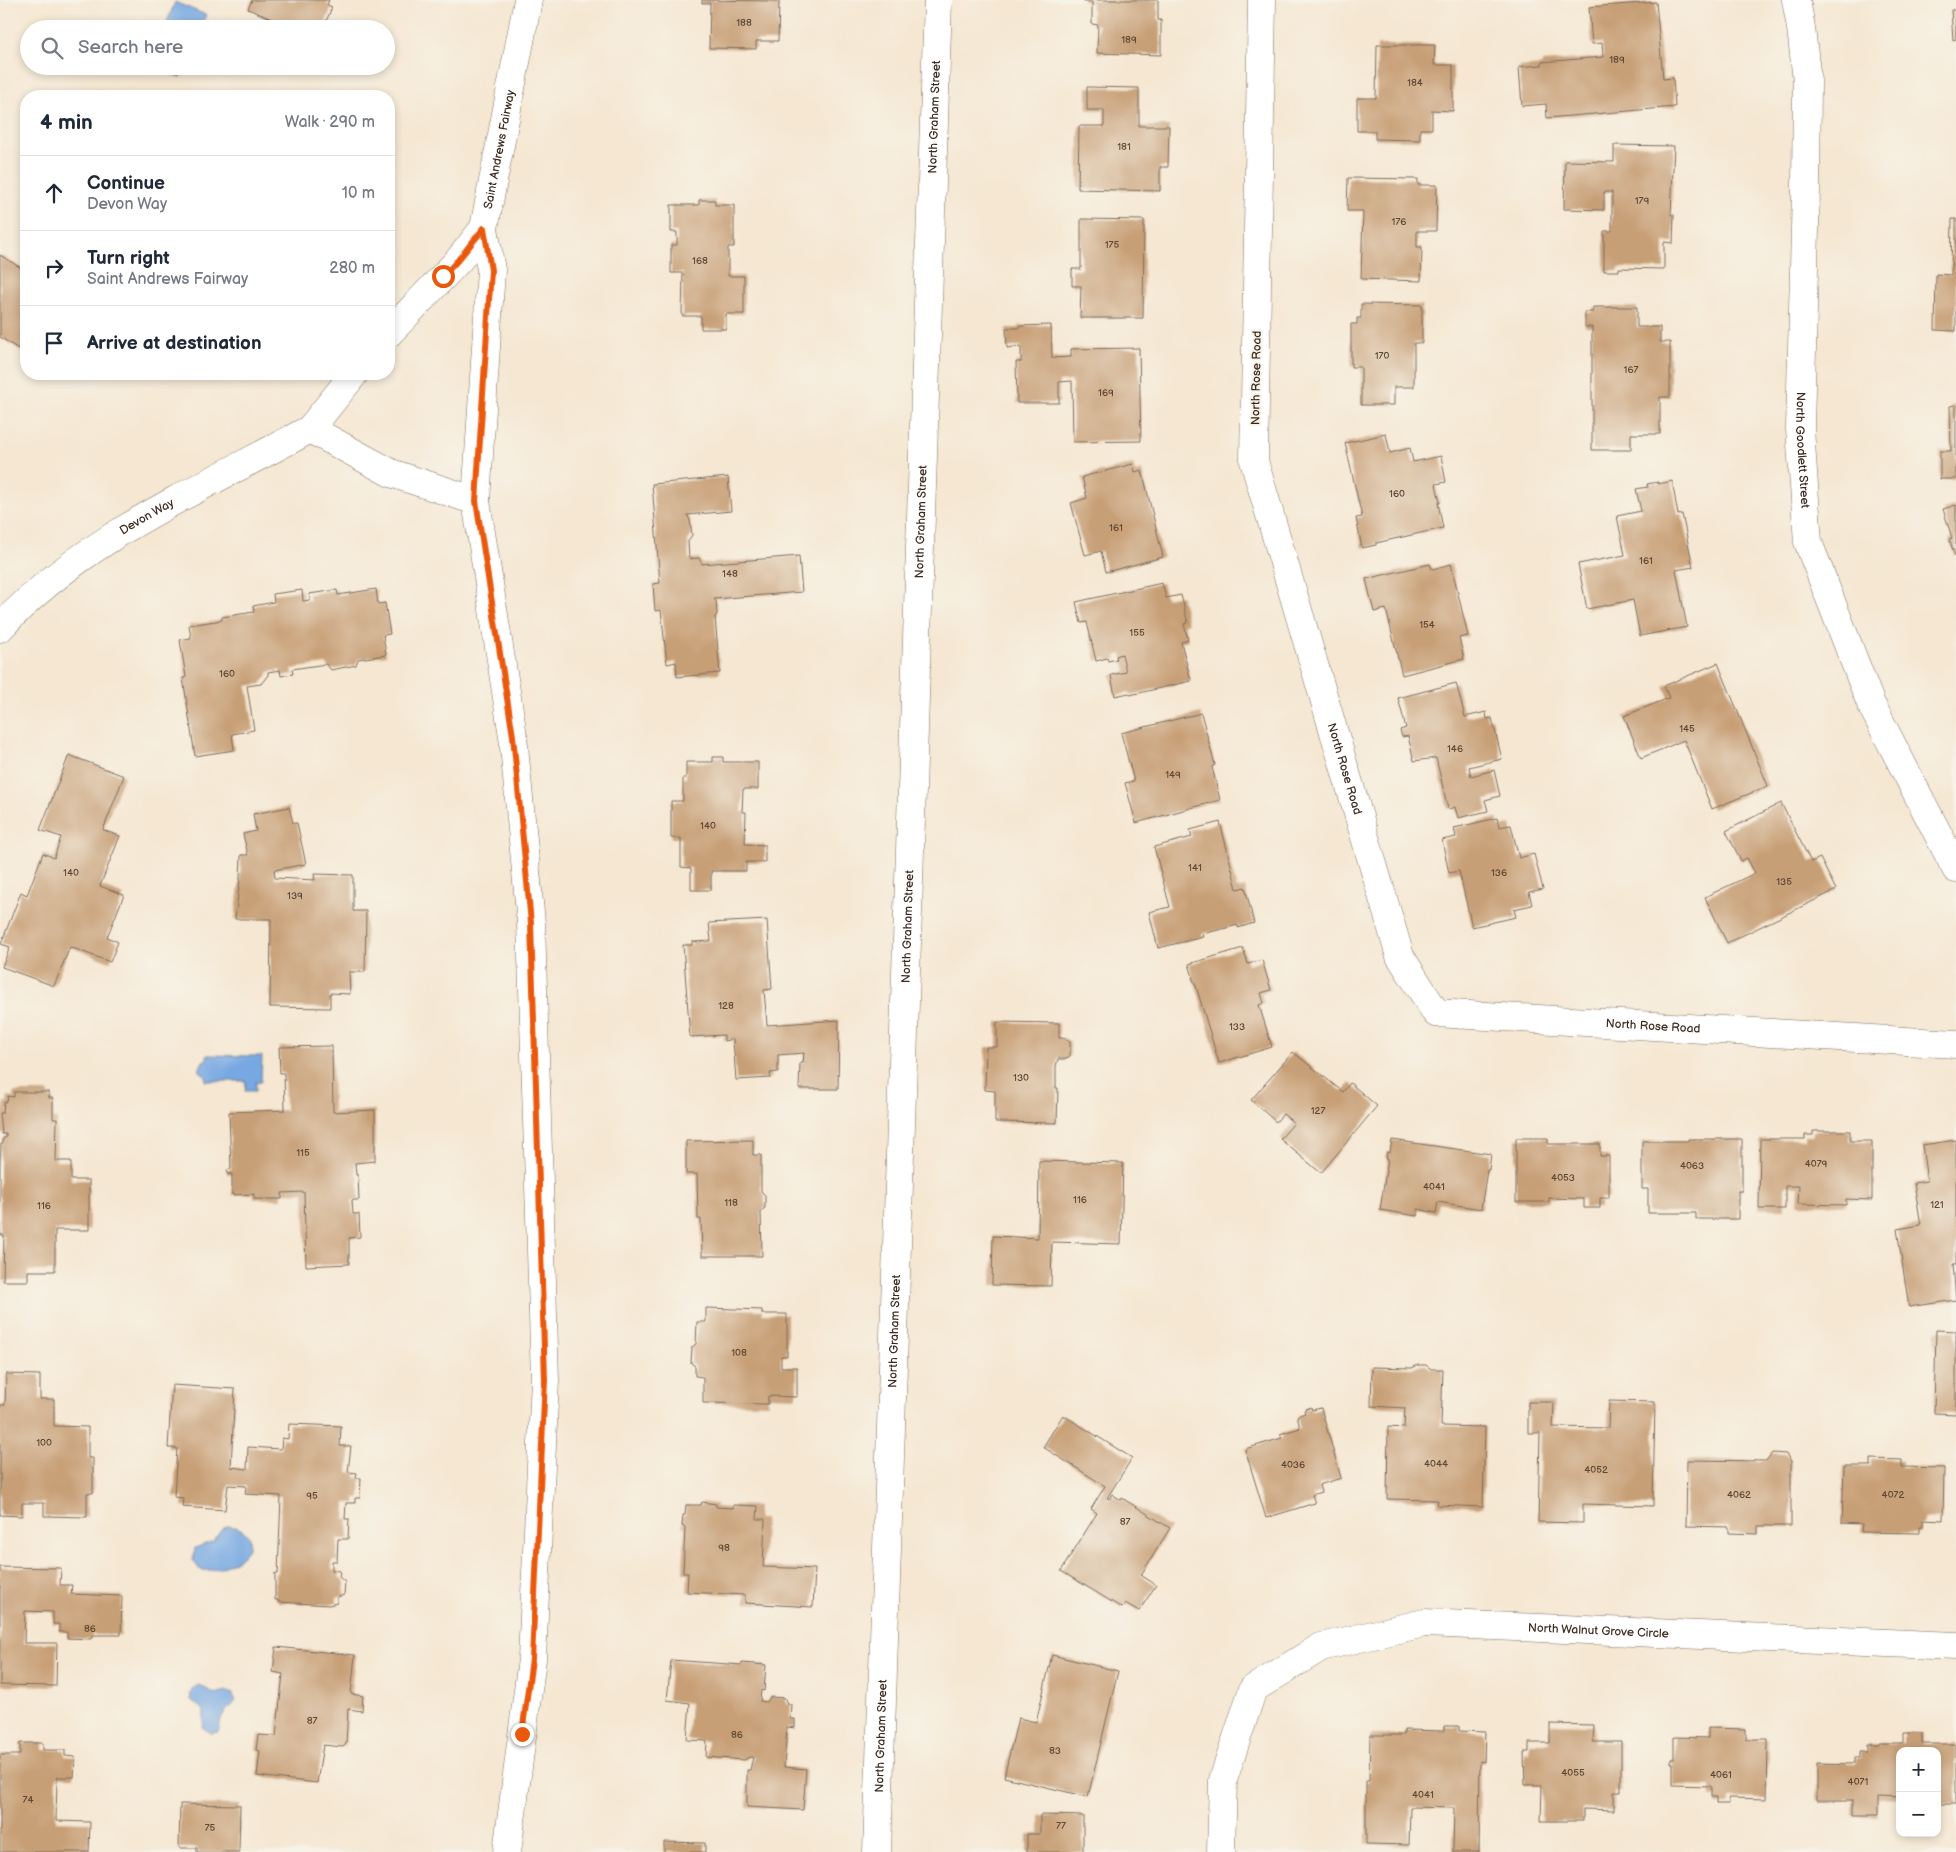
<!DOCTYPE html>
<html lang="en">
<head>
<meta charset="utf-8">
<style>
	body { margin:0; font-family:"Balsamiq Sans",sans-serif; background:#f6f6f7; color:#1f2937 }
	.controls { position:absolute; right:15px; bottom:15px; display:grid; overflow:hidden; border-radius:10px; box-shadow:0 2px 8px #0003 }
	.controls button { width:45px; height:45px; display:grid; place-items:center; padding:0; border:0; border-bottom:1px solid #e0e1e3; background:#fff; color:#1f2937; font:25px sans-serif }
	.stop { position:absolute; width:15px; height:15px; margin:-11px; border:4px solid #ea580c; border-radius:50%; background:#fff }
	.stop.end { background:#ea580c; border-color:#fff; box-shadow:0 1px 5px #0008 }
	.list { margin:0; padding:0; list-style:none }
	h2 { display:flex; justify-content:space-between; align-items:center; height:65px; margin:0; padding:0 20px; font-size:21px }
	h2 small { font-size:16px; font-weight:400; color:#747a83 }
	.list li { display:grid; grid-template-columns:32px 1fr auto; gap:15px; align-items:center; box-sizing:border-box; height:75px; padding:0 20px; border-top:1px solid #e0e1e3 }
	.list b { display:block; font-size:19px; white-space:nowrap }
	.list p { margin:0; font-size:16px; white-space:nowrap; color:#747a83 }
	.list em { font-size:16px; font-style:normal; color:#747a83 }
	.icon { flex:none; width:28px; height:28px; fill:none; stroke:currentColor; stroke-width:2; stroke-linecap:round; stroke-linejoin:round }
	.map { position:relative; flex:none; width:1956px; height:1852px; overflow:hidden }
	.search { position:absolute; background:#fff; box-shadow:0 2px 8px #0003; left:20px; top:20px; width:375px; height:55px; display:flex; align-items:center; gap:12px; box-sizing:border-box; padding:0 18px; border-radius:28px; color:#747a83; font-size:19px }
	.panel { position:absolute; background:#fff; box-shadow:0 2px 8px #0003; left:20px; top:90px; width:375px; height:290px; border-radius:20px }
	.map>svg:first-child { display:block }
	.water { fill:#77a8e2; stroke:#596980 }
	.building { fill:#c79f76 }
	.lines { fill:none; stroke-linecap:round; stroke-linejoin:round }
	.minor-casing { stroke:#7c6c5d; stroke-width:29 }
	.tertiary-casing { stroke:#7c6c5d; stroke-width:29 }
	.secondary-casing { stroke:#7c6c5d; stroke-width:29 }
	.minor { stroke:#fff; stroke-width:28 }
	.tertiary { stroke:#fff; stroke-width:28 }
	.secondary { stroke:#fff; stroke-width:28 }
	.route { stroke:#ea580c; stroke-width:6 }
	.labels { text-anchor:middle; stroke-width:4; stroke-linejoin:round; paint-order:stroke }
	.number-label { font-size:10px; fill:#5e4734 }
	.street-label { font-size:12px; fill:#3b2a1e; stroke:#f7f3e8 }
</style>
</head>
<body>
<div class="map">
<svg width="1956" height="1852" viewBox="0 0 1956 1852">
	<rect width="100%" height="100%" fill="#f7f3e8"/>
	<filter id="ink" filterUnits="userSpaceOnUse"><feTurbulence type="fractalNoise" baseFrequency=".02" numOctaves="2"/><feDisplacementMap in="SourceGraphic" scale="10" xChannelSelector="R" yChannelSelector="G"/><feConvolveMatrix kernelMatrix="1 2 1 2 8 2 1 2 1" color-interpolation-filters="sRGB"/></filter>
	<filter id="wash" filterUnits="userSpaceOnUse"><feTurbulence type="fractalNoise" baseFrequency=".0096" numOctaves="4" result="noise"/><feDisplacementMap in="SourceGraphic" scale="20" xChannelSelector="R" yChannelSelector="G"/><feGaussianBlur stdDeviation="1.12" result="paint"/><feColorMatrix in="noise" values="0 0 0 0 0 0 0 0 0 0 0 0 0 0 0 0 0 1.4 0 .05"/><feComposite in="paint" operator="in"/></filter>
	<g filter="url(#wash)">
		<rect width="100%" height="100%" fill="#f5e7d2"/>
		<path class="water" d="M175 2 206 15 200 29H164Z
			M153 66H185L180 77Z
			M207 1055 262 1056 261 1082H256V1091H245L246 1081H206V1077L199 1070 203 1061 207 1059Z
			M227 1526C246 1526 258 1541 242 1556 233 1564 211 1574 199 1569L193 1560 195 1548 213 1541 222 1529Z
			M199 1685 215 1694 226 1691 233 1694C238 1707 228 1706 223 1715 219 1720 221 1726 218 1732L211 1733 203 1728 204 1711 191 1700C190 1692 191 1688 199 1685Z"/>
		<g id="blocks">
			<path class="building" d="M252 0H329L327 5 332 7 323 29H296L248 9Z
				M702 0 779 1 778 41H756V49L709 48 710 3H702Z
				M1084 0H1158V20H1161V55L1097 53 1098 25 1092 24V2H1084Z
				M1656 2 1663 79 1673 78 1675 107 1547 118 1546 104 1522 106 1519 67 1542 65V62L1603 57 1602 43 1592 44 1589 7Z
				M1951 10H1956V39L1953 40Z
				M1377 45H1435L1434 65H1453V111L1432 110V129H1420V140L1375 139V131H1357V98H1376Z
				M1087 87 1139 88V126H1169L1168 167H1160V191L1078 189 1079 126H1104V110H1087Z
				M1614 145 1674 146 1671 215H1674L1673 243 1664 242V269L1619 268V271H1604V231H1612V192H1604V210L1564 209 1565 161 1614 162Z
				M1348 178 1418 179V185H1437L1436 231H1417V247H1422L1421 281 1361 279 1363 211H1347Z
				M699 200H715V205H734V247H728V276H744V314H726V329H701V316H682L683 273H671V245H677V232H671V205H699Z
				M1081 219 1144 220 1143 318H1080L1081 286H1072V269H1081Z
				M1952 219H1956V331L1935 330 1936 274 1951 275Z
				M0 255 26 271V354L0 337Z
				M1361 304 1422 305V343H1414V387H1394V405H1361V367H1351V324H1357V318H1361Z
				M1593 307H1637V327H1660V342H1670V397H1660V434H1631V450H1592V327H1585V312H1593Z
				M1051 325 1052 358 1071 357V349L1139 348 1141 441 1073 442 1072 381 1059 382V403H1017L1016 362H1021V346L1007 348 1006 328H1019V326Z
				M1956 405V479H1940V451H1951L1950 406Z
				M1386 434 1390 453 1410 448 1413 462 1441 456 1446 482 1436 484 1440 503H1438L1443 528 1376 543V545L1362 548 1356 518 1362 517 1345 443Z
				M1133 464 1135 472 1142 470 1163 557 1106 572 1101 551 1085 555 1071 503 1087 498 1082 477Z
				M728 477 731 511 687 515 690 520 692 535 688 541 689 559 699 558 702 564 799 556 802 592 714 599 716 601 717 614 715 617 720 673 677 677 676 662 667 664 661 610 655 611 653 584 660 583 652 484Z
				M1672 481 1678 515 1682 514 1693 567 1676 570 1687 627 1640 636 1633 600 1587 609 1578 564 1625 555 1617 516 1641 511 1636 489 1648 487 1647 484 1658 482V484Z
				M1956 505V559L1949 539 1952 538 1943 509Z
				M1430 564 1432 569 1451 564 1468 636 1459 638 1464 659 1402 675 1386 609 1374 612 1366 579Z
				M1162 583 1166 598 1181 595 1188 623 1184 624 1188 640 1181 642 1191 681 1130 695 1129 693 1115 696 1111 675 1126 672 1122 654 1116 656 1117 659 1108 661 1107 658 1096 661 1087 622 1081 623 1076 602Z
				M376 589 378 604 385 603 390 634 383 635 386 655 358 659 356 665 331 670 326 664 292 669 293 674 281 676 280 670 268 672V675L261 684 247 686 254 730 232 734 234 750 195 756 183 678 186 677 180 640 191 638 189 625 222 620V617L254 612 253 606 274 602 273 594 302 590 303 601 310 600 309 594 337 590 338 595Z
				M1718 663 1768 786 1712 809 1684 740 1641 758 1624 716 1669 698 1664 686Z
				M1456 683 1465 717 1486 712 1487 719 1492 718 1502 759 1469 767 1471 776 1494 770 1500 796 1485 800 1488 811 1458 818 1455 807 1448 809 1436 758 1414 761 1408 736 1402 737 1400 730 1406 728 1398 698Z
				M1201 713 1215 765 1212 767 1220 800 1136 823 1125 783 1134 781 1121 733Z
				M69 755 124 776 103 830 120 836 100 886 124 895 107 937 118 942 110 962 70 947 54 986 2 967 10 947 1 944 21 892 27 895 43 853 54 858 61 837 40 830Z
				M713 757H723V762H758V789H743L742 812H746L745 844 765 845V862H746V871H711V890H691V868L681 867V838H671V801H683V778H686V762H713Z
				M1781 803 1811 862 1820 858 1836 890 1727 943 1705 897 1755 873 1747 858 1741 861 1726 831Z
				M289 807 293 823H297L306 864 274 870 275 878 315 880 314 874 353 875V911H366L365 972H349L350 994 330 993V1008L270 1007 271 919H235L240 879 241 855H248L243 834 256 831 253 814Z
				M1497 818 1499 827 1511 825 1519 858 1534 854 1543 889 1529 892 1532 905 1514 909 1516 917 1472 927 1459 871 1449 873 1442 840 1456 837 1454 828Z
				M1220 822 1237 889 1245 887 1254 923 1238 928V925L1202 934 1203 937 1158 948 1149 912 1170 907 1154 847 1192 837 1190 830Z
				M767 920 772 989 764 990 767 1025 839 1020 838 1089H799L800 1063H803L804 1053 778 1055V1072L770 1073 771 1078 736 1080 733 1039 724 1041V1035L690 1037 683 945H692V942L711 941 709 923Z
				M1243 948 1248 964 1262 960 1271 990 1261 993 1264 1003 1259 1005 1272 1047 1219 1063 1196 986 1192 977H1193L1189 964Z
				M997 1022 1059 1023V1038H1064L1070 1042V1056L1065 1059H1058L1056 1066V1088H1058L1057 1123 995 1122V1091L985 1090 986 1047H997Z
				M332 1046 333 1112 375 1110V1161L355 1163 356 1175H358L359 1200H352L353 1214H359L360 1237 349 1238V1264L306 1266 304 1192 282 1193V1199H254V1194L232 1195V1174H227V1170L231 1169 229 1112 285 1110 284 1073H280L279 1047Z
				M1293 1052 1343 1092 1350 1083 1377 1106 1321 1173 1280 1139 1294 1123 1283 1114 1276 1122 1251 1100Z
				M14 1092H49V1098H53V1119H57L56 1161H71V1180H89V1230H55V1271H28V1281H3L4 1235H1L0 1230V1164L1 1144H3V1138H6V1134H2L0 1113H3L4 1102H7L8 1096 14 1097Z
				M1813 1131H1850V1141H1872V1200L1846 1199V1205L1798 1204 1799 1186H1785V1209H1759L1760 1139H1805V1135H1813Z
				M1516 1138H1548V1144H1600V1156H1609V1198H1600V1208H1584V1199L1549 1198V1202H1516Z
				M1688 1139H1742V1191H1738V1219H1696V1213H1648V1189H1642V1141H1688Z
				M753 1140V1155H761V1191L765 1195V1208L761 1211 762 1256H702L701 1219H698L697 1174H686V1141Z
				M1392 1140 1491 1154 1489 1170H1487L1481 1209 1438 1202 1436 1213 1418 1209 1417 1216 1380 1210 1388 1158H1386L1387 1152 1390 1153Z
				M1956 1140V1264H1953L1956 1300 1909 1307 1897 1229 1921 1225 1914 1183 1927 1181 1922 1145Z
				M1039 1161 1123 1163 1121 1244 1052 1242 1051 1286 992 1285 993 1236 1038 1238Z
				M706 1308 762 1310V1314H787V1356H781V1367H797V1397L768 1396V1404L703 1403V1377L695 1376V1366L691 1363 692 1347 696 1344 697 1322H706Z
				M1936 1330 1956 1331V1414L1934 1413Z
				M1418 1365H1426L1431 1369H1443L1441 1426 1485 1427 1483 1507 1437 1505 1438 1500 1387 1499 1388 1427 1404 1428 1405 1408 1371 1406 1372 1367 1412 1368Z
				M6 1374 40 1375V1399H54V1426L88 1427V1458H93V1493H87V1517L44 1516V1503H22V1516L0 1515V1408L1 1405H5Z
				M172 1385 235 1389 231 1467 247 1469 248 1447 281 1449 282 1438 288 1439 289 1424 341 1426 340 1446H351L348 1472 357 1473 356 1478H361L360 1498H355V1503H346L345 1519H349L348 1539H338L337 1561H332V1570L340 1571 339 1577 345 1582 344 1595 337 1597V1603L329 1605 278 1602V1600H275V1573L278 1574 281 1496 245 1494 246 1486 228 1485 225 1510 182 1507 183 1498 174 1497 177 1448H168Z
				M1609 1401 1655 1402 1653 1506 1583 1504V1523L1538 1522 1540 1433H1528V1402H1554L1553 1427 1608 1428Z
				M1311 1407 1312 1410 1321 1408 1341 1478 1319 1485 1321 1492 1312 1495 1315 1503 1266 1518 1245 1449 1282 1438 1280 1434 1300 1428 1297 1416 1305 1413 1304 1410Z
				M1063 1415 1132 1458 1107 1498 1109 1499 1112 1494 1121 1500 1122 1498 1170 1528 1141 1575 1156 1585 1139 1611 1125 1603 1122 1608 1061 1571 1097 1513 1091 1509 1105 1486 1043 1447Z
				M1772 1453 1786 1454 1791 1461V1526H1758V1534L1729 1533V1527L1686 1526 1687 1460 1766 1461Z
				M1871 1459 1902 1460V1467L1944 1468 1943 1520 1923 1519V1526H1920V1533L1861 1532 1862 1524 1842 1523 1844 1466H1871Z
				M702 1502 716 1504V1507L733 1508V1505L758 1506 757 1519H765L763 1567 815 1569 813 1607 745 1603V1595L687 1592 688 1573H683L685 1527 682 1526 683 1515H685L686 1505H701Z
				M0 1567 61 1568 60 1585H72L71 1594 122 1596 121 1635H92L91 1639 67 1638V1632H59V1624H53V1612L25 1611 24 1643H57L56 1686 0 1685Z
				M276 1647 355 1655 351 1694 363 1696 362 1711 348 1709 346 1744 343 1747 323 1745 317 1783 257 1776 260 1751 256 1750 258 1735 276 1736 283 1674 273 1672Z
				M1052 1655 1118 1671 1088 1797 1004 1777 1018 1718 1036 1722Z
				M671 1660 742 1665V1663L766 1665 764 1691 761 1690 760 1701 767 1702 770 1697 785 1698 787 1704H791L790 1719H795V1728L787 1727 784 1767 806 1769 803 1810 747 1807V1770H750L753 1757H749L744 1760 706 1757 707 1741 687 1740 690 1703 667 1700Z
				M1550 1724 1594 1725 1593 1742H1621V1792H1614V1810L1583 1809V1821H1541L1542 1785H1525L1524 1752H1529V1743H1550Z
				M1444 1726H1459V1731L1485 1732 1484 1762 1480 1761 1479 1852H1453L1454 1808 1410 1807 1409 1845 1366 1844V1781H1369L1370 1735H1404V1730L1444 1731Z
				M1708 1728 1746 1729V1739H1768L1767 1799 1729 1798V1804H1716V1797H1711V1786L1673 1785V1763H1671V1759H1674V1737L1708 1738Z
				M1904 1733H1922V1744H1956V1804H1937V1751H1900V1798L1878 1797V1816H1853V1800H1817V1763L1855 1764V1758H1860V1752H1868V1745H1879V1743H1904Z
				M20 1743H43V1750H65V1756L75 1757 74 1777H57L56 1821 90 1822 89 1852H0V1755H20Z
				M180 1804 240 1805 239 1852H197V1848H179Z
				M1040 1815 1083 1816V1852H1027V1834H1040Z
				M664 1842 705 1843V1852H664Z"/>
		</g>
	</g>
	<g filter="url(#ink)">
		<use href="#blocks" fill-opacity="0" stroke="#7c6c5d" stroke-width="1"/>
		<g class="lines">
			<defs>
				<g id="minor">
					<path id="s1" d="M1262 0 1254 461 1400 956 1436 1013 1956 1044"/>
					<path d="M389 333 458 261 484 228"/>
					<path d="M310 429 354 374"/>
					<path id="s2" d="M0 628C85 536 203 488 310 429L391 473 476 501"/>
					<path id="s3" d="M507 1852 532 1659 545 1380 531 923 513 736 476 501 491 270 484 228 528 0"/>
					<path id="s4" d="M1221 1852 1223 1780 1253 1689 1321 1647 1424 1623 1956 1646"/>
				</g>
				<g id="tertiary">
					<path id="s5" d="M877 1852 938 0"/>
				</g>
				<g id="secondary">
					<path id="s6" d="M1796 0 1801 28 1807 81 1806 189 1800 429 1808 542 1871 704 1956 869"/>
				</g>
			</defs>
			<use href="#minor" class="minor-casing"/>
			<use href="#tertiary" class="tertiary-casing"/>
			<use href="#secondary" class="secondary-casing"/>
			<use href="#minor" class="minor"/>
			<use href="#tertiary" class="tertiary"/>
			<use href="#secondary" class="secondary"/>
		</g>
	</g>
	<g class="lines" filter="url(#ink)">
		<path class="route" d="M443 276 458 260 484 228 491 270 476 501 513 736 531 923 545 1380 532 1659 522 1734"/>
	</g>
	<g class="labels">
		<g class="number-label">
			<text x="744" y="26">188</text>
			<text x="1129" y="43">189</text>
			<text x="1617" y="63">189</text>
			<text x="1415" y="86">184</text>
			<text x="1124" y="150">181</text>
			<text x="1642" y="204">179</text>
			<text x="1399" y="225">176</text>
			<text x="1112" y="248">175</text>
			<text x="700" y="264">168</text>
			<text x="1382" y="359">170</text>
			<text x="1631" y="373">167</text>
			<text x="1106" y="396">169</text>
			<text x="1397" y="497">160</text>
			<text x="1116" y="531">161</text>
			<text x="1646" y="564">161</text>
			<text x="730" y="577">148</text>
			<text x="1427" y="628">154</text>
			<text x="1137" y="636">155</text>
			<text x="227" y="677">160</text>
			<text x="1687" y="732">145</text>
			<text x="1455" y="752">146</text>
			<text x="1173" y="778">149</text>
			<text x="708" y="829">140</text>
			<text x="1195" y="871">141</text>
			<text x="71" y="876">140</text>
			<text x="1499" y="876">136</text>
			<text x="1784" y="885">135</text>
			<text x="295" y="899">139</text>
			<text x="726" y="1009">128</text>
			<text x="1237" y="1030">133</text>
			<text x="1021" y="1081">130</text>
			<text x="1318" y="1114">127</text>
			<text x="303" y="1156">115</text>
			<text x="1816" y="1167">4079</text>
			<text x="1692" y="1169">4063</text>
			<text x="1563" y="1181">4053</text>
			<text x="1434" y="1190">4041</text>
			<text x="1080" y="1203">116</text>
			<text x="731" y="1206">118</text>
			<text x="1937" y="1208">121</text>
			<text x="44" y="1209">116</text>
			<text x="739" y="1356">108</text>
			<text x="44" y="1446">100</text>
			<text x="1436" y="1467">4044</text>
			<text x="1293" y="1468">4036</text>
			<text x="1596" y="1473">4052</text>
			<text x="1739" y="1498">4062</text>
			<text x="1893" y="1498">4072</text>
			<text x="312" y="1499">95</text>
			<text x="1125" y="1525">87</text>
			<text x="724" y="1551">98</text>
			<text x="90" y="1632">86</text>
			<text x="312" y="1724">87</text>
			<text x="737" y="1738">86</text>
			<text x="1055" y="1754">83</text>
			<text x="1573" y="1776">4055</text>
			<text x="1721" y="1778">4061</text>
			<text x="1858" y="1785">4071</text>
			<text x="1423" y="1798">4041</text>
			<text x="28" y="1803">74</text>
			<text x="1061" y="1829">77</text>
			<text x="210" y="1831">75</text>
		</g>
		<g class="street-label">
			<text dy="4" stroke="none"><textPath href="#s5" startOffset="1736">North Graham Street</textPath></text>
			<text dy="4" stroke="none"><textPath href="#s3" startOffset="1711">Saint Andrews Fairway</textPath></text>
			<text transform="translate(1256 378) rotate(-89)" y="4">North Rose Road</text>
			<text dy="4" stroke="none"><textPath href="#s6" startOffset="451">North Goodlett Street</textPath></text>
			<text dy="4" stroke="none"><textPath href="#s2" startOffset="185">Devon Way</textPath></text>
			<text dy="4" stroke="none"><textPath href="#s5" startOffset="1331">North Graham Street</textPath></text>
			<text dy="4" stroke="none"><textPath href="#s1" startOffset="782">North Rose Road</textPath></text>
			<text dy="4" stroke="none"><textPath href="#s5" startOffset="926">North Graham Street</textPath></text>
			<text dy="4" stroke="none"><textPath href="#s1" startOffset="1262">North Rose Road</textPath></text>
			<text dy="4" stroke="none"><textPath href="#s5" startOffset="521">North Graham Street</textPath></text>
			<text dy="4" stroke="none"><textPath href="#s4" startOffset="528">North Walnut Grove Circle</textPath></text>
			<text dy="4" stroke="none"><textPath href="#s5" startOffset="116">North Graham Street</textPath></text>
		</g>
	</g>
</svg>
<div class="controls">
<button>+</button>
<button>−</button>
</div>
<div class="stop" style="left:443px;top:276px"></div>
<div class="stop end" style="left:522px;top:1734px"></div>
<div class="search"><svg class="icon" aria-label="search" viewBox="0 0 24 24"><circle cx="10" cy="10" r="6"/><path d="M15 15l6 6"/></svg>Search here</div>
<section class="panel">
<h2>4 min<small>Walk · 290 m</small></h2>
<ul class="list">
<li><svg class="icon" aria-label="ahead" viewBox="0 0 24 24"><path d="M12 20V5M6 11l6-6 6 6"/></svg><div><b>Continue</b><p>Devon Way</p></div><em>10 m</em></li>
<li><svg class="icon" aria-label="right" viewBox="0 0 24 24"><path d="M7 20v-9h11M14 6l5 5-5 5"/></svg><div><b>Turn right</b><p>Saint Andrews Fairway</p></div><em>280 m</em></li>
<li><svg class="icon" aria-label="arrive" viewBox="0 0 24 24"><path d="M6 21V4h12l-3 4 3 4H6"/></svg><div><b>Arrive at destination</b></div></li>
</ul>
</section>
</div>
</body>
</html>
